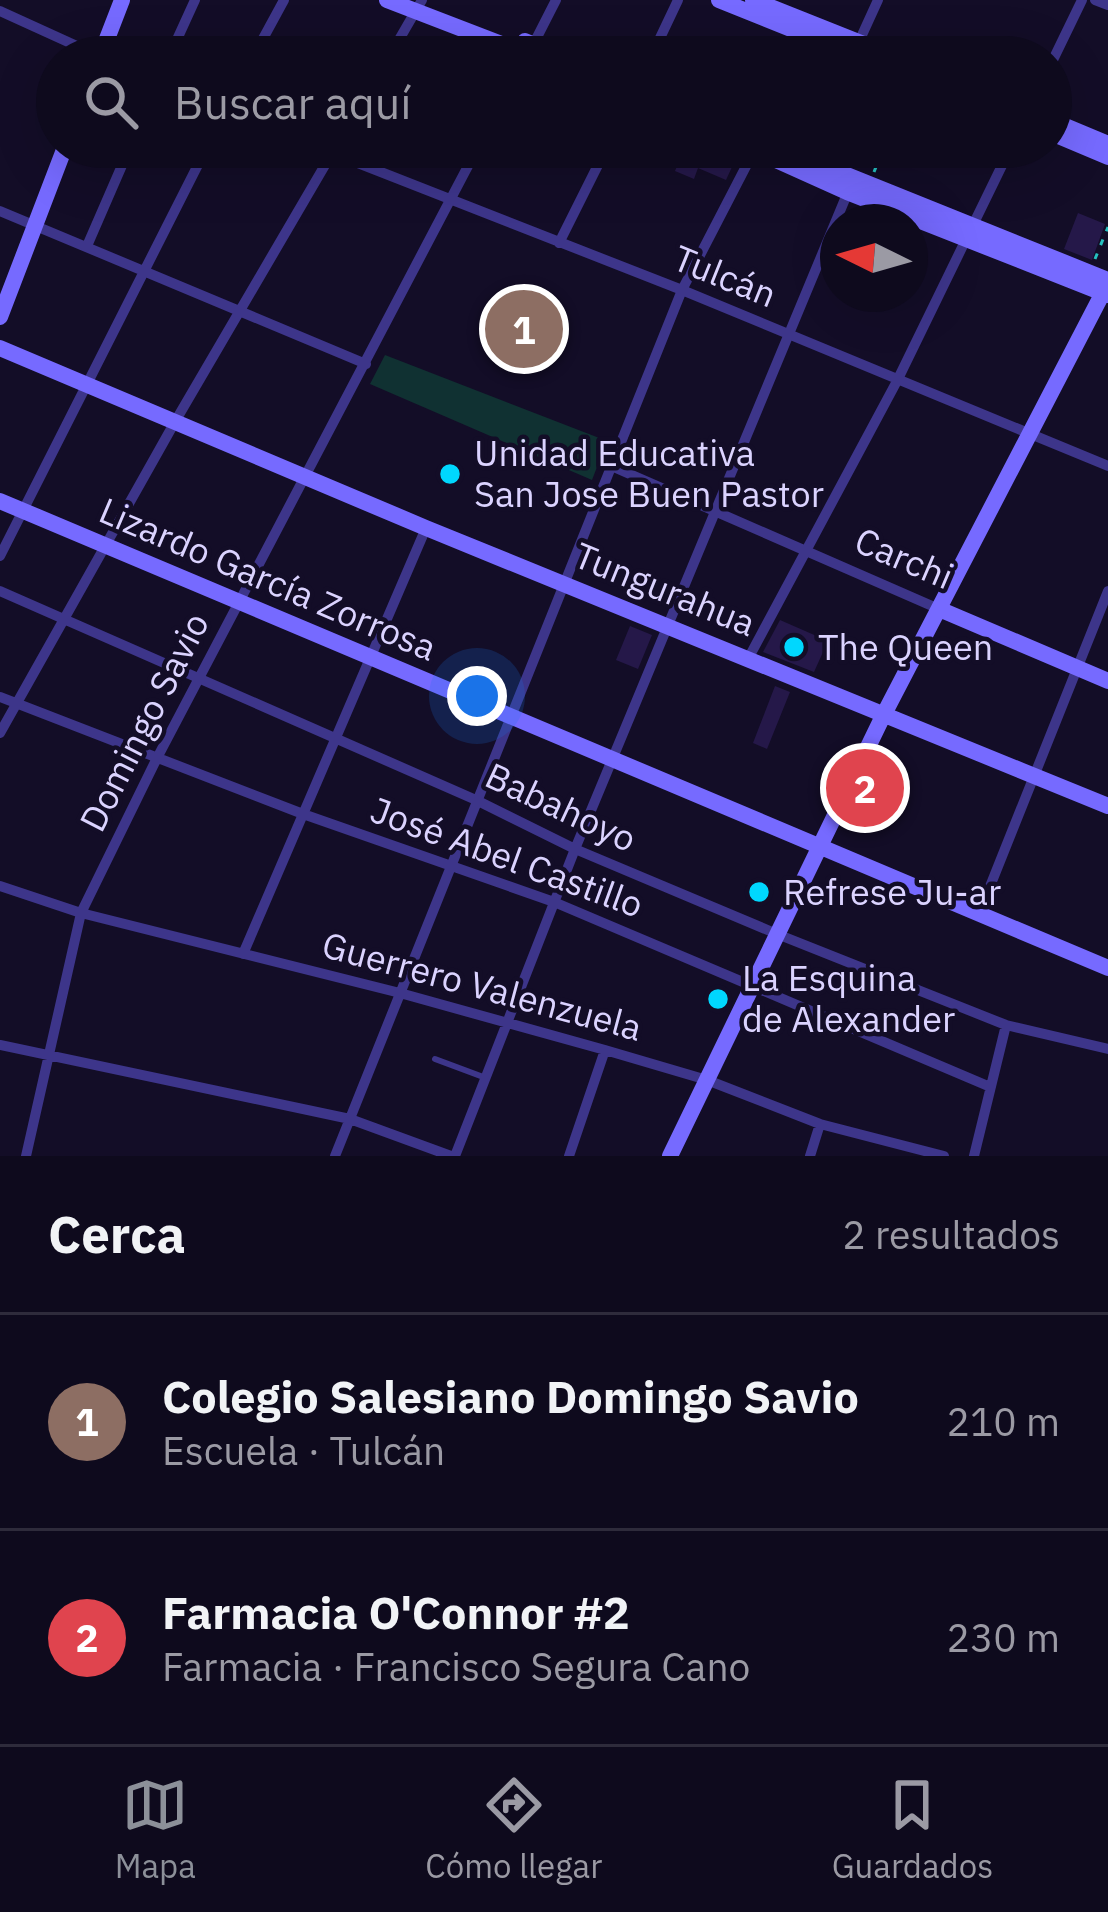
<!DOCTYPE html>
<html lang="es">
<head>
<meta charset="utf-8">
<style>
	body { margin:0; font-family:"IBM Plex Sans",sans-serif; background:#1c182a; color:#f1f3f6 }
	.compass { position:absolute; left:820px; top:204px; width:108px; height:108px; border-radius:50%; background:#0e0a1d; box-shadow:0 12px 48px #0002; rotate:275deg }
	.you { position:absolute; left:477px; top:696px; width:42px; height:42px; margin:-30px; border:9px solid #fff; border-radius:50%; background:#1a73e8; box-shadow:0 0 0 18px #1a73e833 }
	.badge { display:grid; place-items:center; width:78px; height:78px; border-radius:50%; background:#8c9099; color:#fff; font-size:39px; font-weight:700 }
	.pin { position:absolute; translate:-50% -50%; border:6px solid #fff; box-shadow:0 3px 12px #0006 }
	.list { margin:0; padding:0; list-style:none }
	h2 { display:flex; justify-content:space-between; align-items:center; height:156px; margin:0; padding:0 48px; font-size:51px }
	h2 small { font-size:39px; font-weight:400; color:#9b9aa4 }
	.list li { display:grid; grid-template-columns:78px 1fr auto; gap:36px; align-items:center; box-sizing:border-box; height:216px; padding:0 48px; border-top:3px solid #2e2b3b }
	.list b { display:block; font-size:45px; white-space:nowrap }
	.list p { margin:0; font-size:39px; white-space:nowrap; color:#9b9aa4 }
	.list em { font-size:39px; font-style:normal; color:#9b9aa4 }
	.icon { flex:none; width:66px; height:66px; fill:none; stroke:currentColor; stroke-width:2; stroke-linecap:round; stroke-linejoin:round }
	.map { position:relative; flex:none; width:1108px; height:1156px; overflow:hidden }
	.search { position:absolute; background:#0e0a1d; box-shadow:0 12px 48px #0002; left:36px; right:36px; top:36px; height:132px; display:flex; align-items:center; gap:30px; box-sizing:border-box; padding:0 42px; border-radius:66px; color:#9b9aa4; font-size:45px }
	.sheet { height:588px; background:#0e0a1d }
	nav { display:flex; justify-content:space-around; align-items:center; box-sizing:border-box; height:168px; border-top:3px solid #2e2b3b; background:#0e0a1d; font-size:33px; color:#9b9aa4 }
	nav a { display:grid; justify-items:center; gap:6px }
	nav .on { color:#8c9099 }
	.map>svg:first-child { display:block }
	.green { fill:#103132 }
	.building { fill:#251849 }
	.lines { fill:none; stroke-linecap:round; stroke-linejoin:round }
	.path { stroke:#25c1c0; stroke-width:3; stroke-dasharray:6 9; stroke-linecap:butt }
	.lane { stroke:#3d358a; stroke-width:6 }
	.street { stroke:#3d358a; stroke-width:10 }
	.secondary { stroke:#766aff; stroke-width:16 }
	.poi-dot { fill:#00d7fe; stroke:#130d27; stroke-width:4.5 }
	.labels { text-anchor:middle; stroke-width:9; stroke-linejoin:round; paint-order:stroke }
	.street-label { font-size:36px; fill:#dbd3ff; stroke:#130d27 }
	.poi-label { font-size:36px; fill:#dbd3ff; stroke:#130d27; text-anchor:start }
</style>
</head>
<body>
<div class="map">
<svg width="1108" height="1156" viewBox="0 0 1108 1156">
	<rect width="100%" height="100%" fill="#130d27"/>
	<path class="green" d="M385 355 607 441 592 480 370 384Z"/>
	<path class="building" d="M685 147H716L737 156 726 180 698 168 694 179 675 171Z
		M1078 213 1105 224 1092 260 1064 249Z
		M780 620 828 641 814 672 763 652Z
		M630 626 652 635 638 669 616 660Z
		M775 686 790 692 767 749 753 743Z"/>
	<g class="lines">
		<path class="path" d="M874 172 884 147
			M1095 259 1108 227"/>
		<path class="lane" d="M806 57 815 39
			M435 1059 486 1078"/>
		<path class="street" d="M1095 0 1108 5
			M0 11 101 57
			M857 46 878 0
			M531 49 556 0
			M169 57 195 0
			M253 57 284 0
			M389 57 422 0
			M651 57 678 0
			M1051 64 1082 0
			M317 147 682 290 1108 466
			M0 211 366 364
			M559 243 607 147
			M87 246 130 147
			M609 465 939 609
			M0 556 207 147
			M0 591 476 800 575 849 777 934 1006 1025 1108 1049
			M748 659 897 381 1011 147
			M0 697 303 814 554 902 988 1086
			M0 733 176 420 335 148
			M0 886 81 913 400 993 605 1050 707 1080 820 1124 944 1156
			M979 914 1108 591
			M243 954 426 528
			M0 1045 350 1119 451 1156
			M26 1156 81 913 156 760 478 147
			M335 1156 682 290 756 147
			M455 1156 575 849 850 187
			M569 1156 605 1050
			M810 1156 820 1124
			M974 1156 1006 1025"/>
		<path class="secondary" d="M387 0 535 57
			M719 0 861 57
			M753 0 896 57
			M525 41 563 57
			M100 57 122 0
			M1051 120 1108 144
			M1051 133 1108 157
			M747 147 847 192 1108 295
			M777 147 1108 280
			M0 317 65 147
			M0 348 426 528 1108 806
			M0 501 1108 968
			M939 609 1108 681
			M670 1156 883 716 1108 283"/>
	</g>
	<g class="poi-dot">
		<circle cx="450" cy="474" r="12"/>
		<circle cx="794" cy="647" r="12"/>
		<circle cx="759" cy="892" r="12"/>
		<circle cx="718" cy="999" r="12"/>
	</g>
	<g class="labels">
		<g class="street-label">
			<text transform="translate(725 276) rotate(22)" y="13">Tulcán</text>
			<text transform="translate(904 558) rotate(23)" y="13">Carchi</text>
			<text transform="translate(268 579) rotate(23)" y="13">Lizardo García Zorrosa</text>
			<text transform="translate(665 589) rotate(22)" y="13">Tungurahua</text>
			<text transform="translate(144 722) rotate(-63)" y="13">Domingo Savio</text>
			<text transform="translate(561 807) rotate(25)" y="13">Babahoyo</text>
			<text transform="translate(507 857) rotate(20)" y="13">José Abel Castillo</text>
			<text transform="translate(482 986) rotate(15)" y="13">Guerrero Valenzuela</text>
		</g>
		<g class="poi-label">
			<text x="474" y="466">Unidad Educativa<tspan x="474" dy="41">San Jose Buen Pastor</tspan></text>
			<text x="818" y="660">The Queen</text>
			<text x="783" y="905">Refrese Ju-ar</text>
			<text x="742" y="991">La Esquina<tspan x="742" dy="41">de Alexander</tspan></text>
		</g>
	</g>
</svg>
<svg class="compass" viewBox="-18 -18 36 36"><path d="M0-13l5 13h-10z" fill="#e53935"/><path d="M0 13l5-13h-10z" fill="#9b9aa4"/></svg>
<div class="you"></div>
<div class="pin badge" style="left:524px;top:329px;background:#8d6e63">1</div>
<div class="pin badge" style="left:865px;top:788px;background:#e0444e">2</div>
<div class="search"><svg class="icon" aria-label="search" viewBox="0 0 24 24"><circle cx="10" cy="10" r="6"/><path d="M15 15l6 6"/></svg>Buscar aquí</div>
</div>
<section class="sheet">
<h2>Cerca<small>2 resultados</small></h2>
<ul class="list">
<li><span class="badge" style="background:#8d6e63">1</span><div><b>Colegio Salesiano Domingo Savio</b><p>Escuela · Tulcán</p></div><em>210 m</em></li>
<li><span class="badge" style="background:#e0444e">2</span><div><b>Farmacia O'Connor #2</b><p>Farmacia · Francisco Segura Cano</p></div><em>230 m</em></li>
</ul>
</section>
<nav>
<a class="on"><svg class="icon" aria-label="map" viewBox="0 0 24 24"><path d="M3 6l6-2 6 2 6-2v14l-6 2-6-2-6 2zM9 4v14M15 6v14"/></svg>Mapa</a>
<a><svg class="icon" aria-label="directions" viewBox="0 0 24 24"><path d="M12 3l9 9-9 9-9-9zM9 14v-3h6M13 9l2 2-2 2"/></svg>Cómo llegar</a>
<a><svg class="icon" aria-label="saved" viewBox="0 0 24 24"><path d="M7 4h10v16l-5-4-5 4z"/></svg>Guardados</a>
</nav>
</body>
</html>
